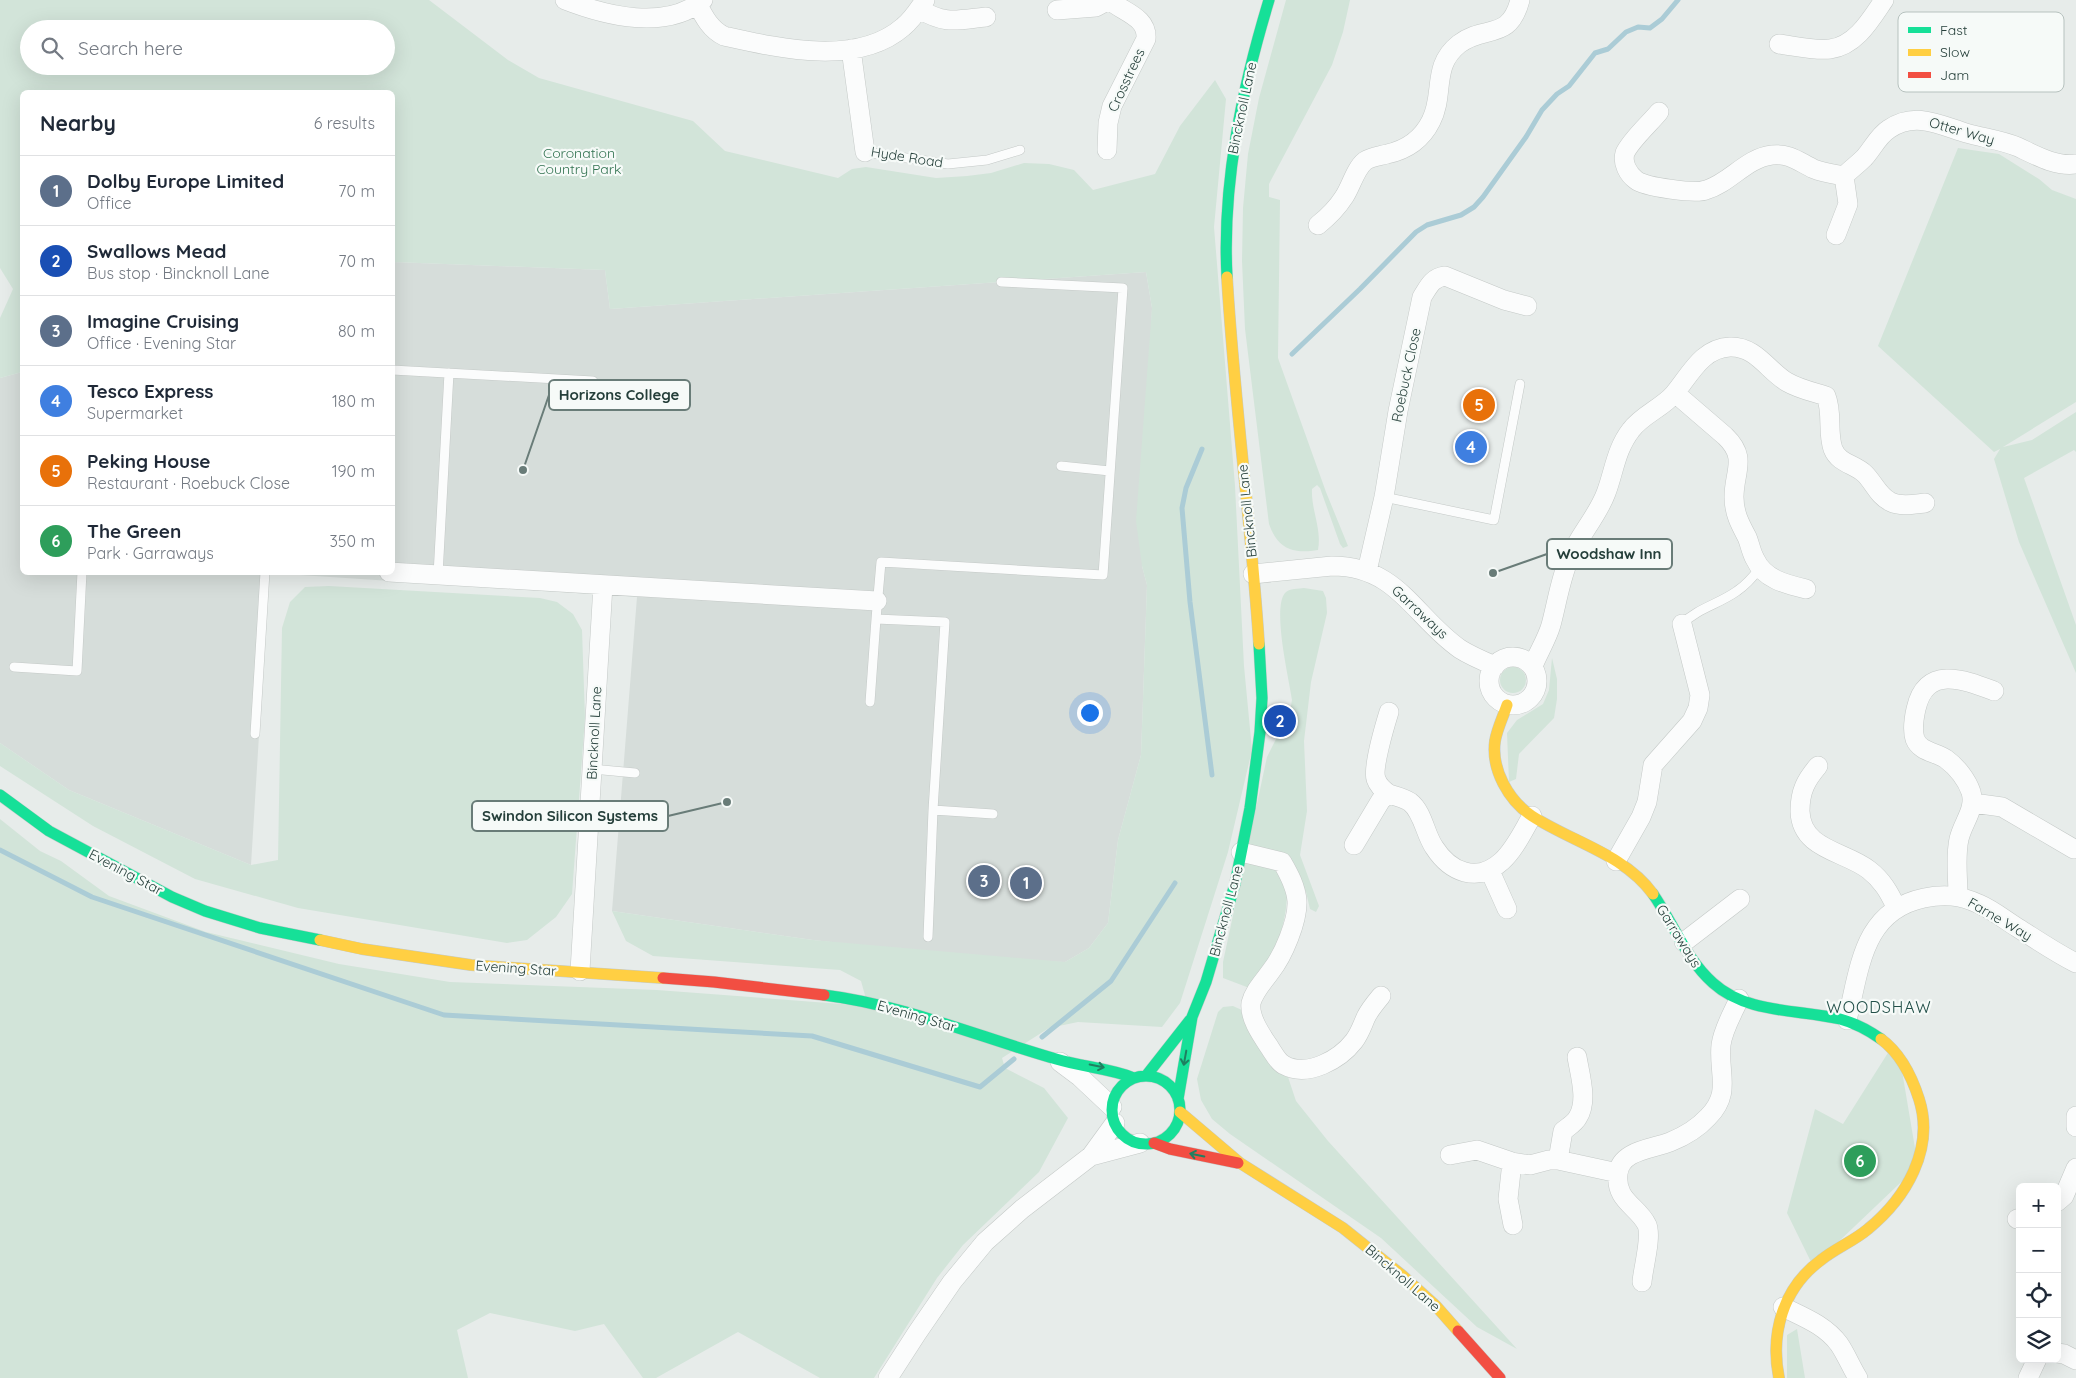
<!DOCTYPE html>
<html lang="en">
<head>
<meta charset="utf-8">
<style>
	body { margin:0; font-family:Quicksand,sans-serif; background:#f6f6f7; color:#1f2937 }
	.controls { position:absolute; right:15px; bottom:15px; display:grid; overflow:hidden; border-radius:8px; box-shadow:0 5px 20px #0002 }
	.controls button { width:45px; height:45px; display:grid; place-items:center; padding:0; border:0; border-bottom:1px solid #e0e1e3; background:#fff; color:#1f2937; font:25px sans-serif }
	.you { position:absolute; left:1089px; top:712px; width:18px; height:18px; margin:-12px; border:4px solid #fff; border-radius:50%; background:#1a73e8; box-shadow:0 0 0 8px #1a73e833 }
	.badge { display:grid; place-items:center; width:32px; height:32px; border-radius:50%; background:#697c78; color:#fff; font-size:16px; font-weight:700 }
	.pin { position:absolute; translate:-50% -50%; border:2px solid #fff; box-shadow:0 1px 5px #0006 }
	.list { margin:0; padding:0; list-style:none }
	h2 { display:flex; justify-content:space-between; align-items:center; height:65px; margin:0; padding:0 20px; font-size:21px }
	h2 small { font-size:16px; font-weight:400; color:#747a83 }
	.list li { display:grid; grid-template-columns:32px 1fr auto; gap:15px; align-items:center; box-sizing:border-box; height:70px; padding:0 20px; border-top:1px solid #e0e1e3 }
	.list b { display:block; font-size:19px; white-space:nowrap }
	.list p { margin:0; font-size:16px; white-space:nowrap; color:#747a83 }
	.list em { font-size:16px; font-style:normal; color:#747a83 }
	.icon { flex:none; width:28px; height:28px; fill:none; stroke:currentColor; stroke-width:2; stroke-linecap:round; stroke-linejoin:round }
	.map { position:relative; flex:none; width:2076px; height:1378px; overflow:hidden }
	.search { position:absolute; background:#fff; box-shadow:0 5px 20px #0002; left:20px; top:20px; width:375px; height:55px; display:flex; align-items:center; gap:12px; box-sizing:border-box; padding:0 18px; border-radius:28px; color:#747a83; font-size:19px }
	.panel { position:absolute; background:#fff; box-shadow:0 5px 20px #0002; left:20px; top:90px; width:375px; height:485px; border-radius:8px }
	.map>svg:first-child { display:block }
	.built { fill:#d6ddda }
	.green { fill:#d2e4d9; fill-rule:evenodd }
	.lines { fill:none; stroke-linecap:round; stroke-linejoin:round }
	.stream { stroke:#abccd6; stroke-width:5 }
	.lane-casing { stroke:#c4c9c7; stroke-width:10 }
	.street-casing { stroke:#c4c9c7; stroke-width:20 }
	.fast-casing { stroke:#c4cac8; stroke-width:12 }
	.slow-casing { stroke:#c4cac8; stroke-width:12 }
	.jam-casing { stroke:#c4cac8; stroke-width:12 }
	.lane { stroke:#fbfcfc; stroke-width:9 }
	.street { stroke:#fbfcfc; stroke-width:19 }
	.fast { stroke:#16e098; stroke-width:11 }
	.slow { stroke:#ffcf43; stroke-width:11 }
	.jam { stroke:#f24e42; stroke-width:11 }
	.oneway { stroke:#1f7f60 }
	.labels { text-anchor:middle; stroke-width:4.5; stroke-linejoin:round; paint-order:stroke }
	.street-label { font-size:14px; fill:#253f3a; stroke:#f6faf8 }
	.park-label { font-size:14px; fill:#327351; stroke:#f6faf8 }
	.quarter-label { font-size:16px; letter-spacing:1px; fill:#225049; stroke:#f6faf8 }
	.key { fill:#f6faf8; stroke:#b7c2bf; stroke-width:1 }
	.key-label { font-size:14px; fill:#253f3a }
	.leader { fill:none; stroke:#697c78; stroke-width:2 }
	.callout-dot { fill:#697c78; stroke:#f6faf8; stroke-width:2 }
	.callout { fill:#f6faf8; stroke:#697c78; stroke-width:2 }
	.callout-label { font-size:15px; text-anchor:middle; font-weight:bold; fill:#253f3a }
</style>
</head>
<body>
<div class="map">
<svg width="2076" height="1378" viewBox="0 0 2076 1378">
	<rect width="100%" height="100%" fill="#e7ecea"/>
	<path class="built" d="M393 262 605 270 610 309 1146 272 1152 308 1142 566 1147 585 1141 755 1118 840 1108 923 1089 948 1065 962 986 960 813 940 612 911 637 597 269 573 251 865 69 790 0 743V378L22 372V572H392Z"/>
	<path class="green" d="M0 0H429L508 60 539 78 693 121 725 151 838 178 852 169 866 167 936 178 967 176 991 173 1024 163 1049 164 1074 170 1093 190 1155 174 1180 126 1215 80 1226 99 1214 227 1235 486 1244 666 1252 750 1228 852 1180 1003 1162 1027 1078 1022 1049 1028 1002 1058 1005 1068 1044 1088 1068 1118 1039 1172 963 1245 937 1278 874 1378H820L738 1332 656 1378H643L604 1324 575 1331 490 1313 457 1330 468 1378H0V819L40 851 61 861 109 896 206 932 339 964 450 982 657 990 868 1006 861 981 840 970 653 956 626 941 612 911 813 940 1065 962 1089 948 1108 923 1118 840 1141 755 1147 585 1142 566 1136 521 1152 308 1146 272 610 309 605 270 393 262 392 92H22V372L0 378V318L13 289 0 268ZM29 29H386V66H29Z
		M1286 0H1350L1343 32 1332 65 1269 184V197L1280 200 1278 358 1326 492 1348 546 1343 548 1340 544 1320 488 1317 485 1312 489C1311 510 1322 529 1318 550 1293 554 1278 549 1269 524L1245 329 1242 261 1243 208 1248 154 1259 98Z
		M1958 148 1999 154 2039 179 2052 190 2076 199V402L2003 447 2032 440 2076 412V452L2074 450 2024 478 2076 625V673L2019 542 1994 459 2000 449 1994 452 1878 346Z
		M329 586 540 598 557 602 573 614 582 630 585 718 572 894 556 917 527 940 507 943 298 908 195 879 93 826 0 766V743L69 790 251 865 278 860 282 628 290 602 305 587Z
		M1304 588 1323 591 1326 598 1327 613 1311 682 1304 741 1307 811 1300 855 1319 906 1316 912 1310 909 1306 892 1302 885 1287 891C1287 931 1272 956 1252 989L1223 978V962L1267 757 1290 711 1292 700C1289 679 1272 608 1285 593 1289 588 1299 589 1304 588Z
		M1552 658 1557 679V699L1554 718 1519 754 1516 779 1509 782 1507 733 1517 720 1543 704 1549 690Z
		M1500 680a13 13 0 1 1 26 0a13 13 0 1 1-26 0Z
		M1233 1006 1244 1011 1287 1074 1296 1101 1328 1141 1517 1349 1477 1327 1381 1238 1230 1134 1212 1119 1201 1100 1197 1079 1218 1012 1223 1007Z
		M1891 1048 1900 1059 1918 1166 1813 1266 1787 1213 1815 1109 1843 1124Z
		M1797 1329 1805 1378H1787V1335Z"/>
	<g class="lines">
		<path class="stream" d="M1292 354 1360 289 1416 232 1427 225 1461 215 1474 207 1483 197 1526 137 1542 110 1557 94 1569 86 1595 53 1608 49 1626 32 1638 27 1650 28 1662 19 1678 0
			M1202 449 1186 488 1182 508 1190 602 1212 775
			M0 850 92 897 444 1015 812 1036 980 1087 1014 1059
			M1042 1037 1111 981 1175 883"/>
		<defs>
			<path id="lane" d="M865 152 948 164 987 160 1020 150
				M392 370 593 381
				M1061 466 1110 471
				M1384 497 1494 520 1520 384
				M438 575 449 373
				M1682 624C1698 608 1719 604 1737 591 1746 585 1753 577 1760 568
				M14 667 77 671 82 572
				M870 702 876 619
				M255 734 265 572
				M592 769 635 773
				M993 814 933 810 945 622 876 619 881 562 1103 575 1123 288 1001 282
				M928 937 933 810"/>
			<path id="street" d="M565 0C606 16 666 31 703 0
				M698 5C704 17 711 30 724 36 778 48 857 67 903 27 912 20 919 9 925 0
				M919 9C946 25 956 20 986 17
				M1057 10 1096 7 1109 0
				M1779 44C1794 46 1816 51 1830 49 1856 46 1871 19 1884 0
				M851 49 865 152
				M1659 112C1650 123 1630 141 1625 153 1622 163 1628 174 1636 180 1645 187 1695 194 1706 190 1730 183 1746 158 1772 155 1790 153 1799 162 1814 169 1824 173 1834 174 1844 176 1850 170 1858 164 1864 158 1873 148 1878 136 1889 129 1915 111 1940 125 1966 133 1983 138 2001 140 2018 147 2035 155 2056 167 2076 164
				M1107 150 1108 123 1112 106 1146 39C1148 17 1123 12 1109 0
				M1318 225C1328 217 1337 208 1344 197 1351 187 1355 169 1365 161 1371 157 1380 156 1387 154 1406 150 1422 139 1431 121 1445 94 1431 66 1459 44 1485 24 1509 42 1520 0
				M1836 235 1848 204 1844 176
				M1675 393 1725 436C1748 458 1734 471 1734 497 1734 513 1740 524 1747 537 1750 544 1751 552 1755 559 1764 579 1785 584 1806 589
				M1367 571 1384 497 1398 411 1422 297C1429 286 1432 278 1445 276L1504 300 1527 306
				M389 572 877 601
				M1253 574 1332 566C1398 566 1414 617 1460 649 1471 656 1483 661 1495 666
				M1489 681a24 24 0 1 1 48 0a24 24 0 1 1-48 0Z
				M1533 666C1538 653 1547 639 1551 625 1557 603 1560 580 1569 559 1579 535 1597 517 1606 493 1614 472 1616 449 1631 430 1642 415 1662 408 1674 394 1690 375 1702 348 1730 347 1756 346 1768 371 1787 382 1799 389 1813 392 1826 396 1833 413 1827 432 1833 449 1839 464 1855 464 1865 474 1874 483 1879 497 1891 502 1901 507 1915 504 1925 503
				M1818 766C1806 780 1800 791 1800 811 1801 850 1845 851 1869 870 1882 880 1889 892 1896 907
				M1389 794C1396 796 1404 798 1410 802 1423 812 1425 834 1434 847 1450 872 1477 884 1502 861 1515 849 1523 831 1532 816
				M1973 803 2002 807 2074 849
				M1354 845 1381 800 1389 794C1383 790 1378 785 1376 779 1372 768 1385 725 1389 712
				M1241 852 1282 862C1289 874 1296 887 1297 901 1298 921 1283 956 1271 971 1264 981 1254 991 1251 1003 1249 1018 1262 1036 1270 1048 1274 1054 1278 1062 1284 1065 1308 1078 1340 1059 1354 1041 1360 1033 1362 1026 1366 1017 1370 1009 1376 1002 1381 996
				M1616 861 1641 817 1647 802 1653 765 1692 721 1698 708 1700 695 1682 624
				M1490 871 1507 909
				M1958 896C1958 878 1955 857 1959 839 1963 822 1976 809 1971 792 1967 780 1957 767 1946 759 1936 752 1920 752 1915 739 1912 730 1914 718 1916 709 1926 664 1965 680 1994 691
				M1684 942 1740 899
				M580 971 603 585
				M1847 1020C1860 969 1862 911 1924 898 1944 894 1960 895 1979 904 1993 910 2005 920 2018 928 2037 940 2056 953 2076 963
				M1060 1062 1080 1077 1112 1107
				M2076 1116V1127
				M1450 1155 1477 1150 1512 1162 1530 1165 1549 1160H1558L1618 1173
				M1091 1156 1140 1143
				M1558 1160 1563 1131C1568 1127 1575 1123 1578 1117 1588 1101 1580 1075 1577 1057
				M1512 1162 1508 1199 1513 1225
				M2057 1202 2064 1196 2076 1168
				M2017 1219 2020 1218
				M1642 1282C1643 1268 1652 1237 1647 1225 1638 1206 1615 1201 1618 1174 1620 1150 1653 1149 1670 1142 1685 1136 1697 1129 1708 1117 1732 1093 1718 1073 1721 1045 1723 1029 1733 1013 1739 999
				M1783 1307C1803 1317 1825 1325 1839 1344 1846 1354 1851 1367 1858 1378
				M2057 1353 2064 1354 2076 1360
				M888 1378 917 1333 952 1282 985 1242 1022 1209 1091 1156 1115 1123
				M2028 1378 2037 1359"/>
			<path id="fast" d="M1227 277C1222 183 1242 89 1269 0
				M0 795 49 831 172 897 205 911 260 928 320 940
				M1653 894C1673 923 1686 959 1713 983 1747 1014 1798 1009 1840 1019 1855 1023 1868 1030 1881 1039
				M824 995C904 1005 979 1037 1056 1059 1082 1067 1109 1068 1134 1078
				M1146 1076 1190 1020
				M1112 1110a34 34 0 1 1 68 0a34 34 0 1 1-68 0Z
				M1178 1099 1192 1017 1206 982 1235 884 1250 808 1260 732 1262 698 1259 644"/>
			<path id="slow" d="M1227 277C1234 399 1251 521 1259 644
				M1507 705C1503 717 1497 729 1495 741 1491 770 1509 801 1532 816 1572 842 1624 854 1653 894
				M320 940 362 949 471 965 663 978
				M1180 1112 1240 1163 1343 1228 1403 1276 1436 1306 1458 1331
				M1779 1378C1770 1333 1783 1288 1821 1260 1836 1248 1854 1241 1868 1229 1906 1198 1935 1149 1919 1099 1912 1077 1900 1053 1881 1039"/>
			<path id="jam" d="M663 978 714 982 824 995
				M1154 1143 1170 1149 1238 1163
				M1458 1331 1500 1378"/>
		</defs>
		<use href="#lane" class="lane-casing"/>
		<use href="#street" class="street-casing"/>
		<use href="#fast" class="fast-casing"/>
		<use href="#slow" class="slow-casing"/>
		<use href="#jam" class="jam-casing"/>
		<use href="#lane" class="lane"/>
		<use href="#street" class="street"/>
		<use href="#fast" class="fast"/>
		<use href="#slow" class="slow"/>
		<use href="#jam" class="jam"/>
	</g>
	<defs><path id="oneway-shaft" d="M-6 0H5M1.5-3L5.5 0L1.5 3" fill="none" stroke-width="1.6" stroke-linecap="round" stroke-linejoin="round" transform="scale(1.25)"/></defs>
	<g class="oneway">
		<use href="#oneway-shaft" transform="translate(1185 1058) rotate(100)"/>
		<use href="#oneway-shaft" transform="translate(1097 1066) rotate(12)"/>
		<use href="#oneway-shaft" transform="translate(1197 1155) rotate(-168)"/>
	</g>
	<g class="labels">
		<g class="street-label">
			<text transform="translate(1126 80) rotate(-65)" y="5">Crosstrees</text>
			<text transform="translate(1242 108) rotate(-78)" y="5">Bincknoll Lane</text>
			<text transform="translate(1962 131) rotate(16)" y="5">Otter Way</text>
			<text transform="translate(907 157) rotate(9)" y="5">Hyde Road</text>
			<text transform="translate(1406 375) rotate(-78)" y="5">Roebuck Close</text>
			<text transform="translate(1247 511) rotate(-96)" y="5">Bincknoll Lane</text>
			<text transform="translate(1420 612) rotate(43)" y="5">Garraways</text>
			<text transform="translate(594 733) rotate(-87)" y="5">Bincknoll Lane</text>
			<text transform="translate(126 872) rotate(28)" y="5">Evening Star</text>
			<text transform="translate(1226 911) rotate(-75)" y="5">Bincknoll Lane</text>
			<text transform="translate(2000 919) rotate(30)" y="5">Farne Way</text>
			<text transform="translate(1679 936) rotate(58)" y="5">Garraways</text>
			<text transform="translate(516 968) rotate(4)" y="5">Evening Star</text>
			<text transform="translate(917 1016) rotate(16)" y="5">Evening Star</text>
			<text transform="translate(1403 1278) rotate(41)" y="5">Bincknoll Lane</text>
		</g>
		<g class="park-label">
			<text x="579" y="158">Coronation<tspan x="579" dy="16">Country Park</tspan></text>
		</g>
		<g class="quarter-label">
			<text x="1879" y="1013">WOODSHAW</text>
		</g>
	</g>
	<rect x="1898" y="12" width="166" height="80" rx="8" class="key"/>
	<rect x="1908" y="27" width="23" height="6" fill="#16e098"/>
	<rect x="1908" y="49" width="23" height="7" fill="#ffcf43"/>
	<rect x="1908" y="72" width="23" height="6" fill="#f24e42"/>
	<g class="key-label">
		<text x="1940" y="35">Fast</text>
		<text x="1940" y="57">Slow</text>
		<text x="1940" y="80">Jam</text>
	</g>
	<path class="leader" d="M523 470L549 395M1493 573L1547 554M727 802L668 816"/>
	<g class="callout-dot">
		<circle cx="523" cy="470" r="5"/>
		<circle cx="1493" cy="573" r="5"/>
		<circle cx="727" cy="802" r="5"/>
	</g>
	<g class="callout">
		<rect x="549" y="380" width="141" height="30" rx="5"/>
		<rect x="1547" y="539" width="125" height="30" rx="5"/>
		<rect x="472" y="801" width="196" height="30" rx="5"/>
	</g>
	<g class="callout-label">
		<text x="619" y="400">Horizons College</text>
		<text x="1609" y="559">Woodshaw Inn</text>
		<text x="570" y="821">Swindon Silicon Systems</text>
	</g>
</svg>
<div class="controls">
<button>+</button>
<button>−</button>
<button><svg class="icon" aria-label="locate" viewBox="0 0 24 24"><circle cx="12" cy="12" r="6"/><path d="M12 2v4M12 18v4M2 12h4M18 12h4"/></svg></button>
<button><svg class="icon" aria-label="layers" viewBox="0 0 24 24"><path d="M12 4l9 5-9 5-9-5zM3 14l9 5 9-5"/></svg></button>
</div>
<div class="you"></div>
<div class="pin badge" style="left:1026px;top:883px;background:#5c6f8a">1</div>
<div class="pin badge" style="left:1280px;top:721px;background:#1a4fb4">2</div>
<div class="pin badge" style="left:984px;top:881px;background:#5c6f8a">3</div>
<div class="pin badge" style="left:1471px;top:447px;background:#3f7fe0">4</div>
<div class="pin badge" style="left:1479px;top:405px;background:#e8710a">5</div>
<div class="pin badge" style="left:1860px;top:1161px;background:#2e9e5b">6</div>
<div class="search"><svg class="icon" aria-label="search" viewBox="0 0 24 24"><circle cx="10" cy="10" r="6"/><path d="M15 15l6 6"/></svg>Search here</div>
<section class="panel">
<h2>Nearby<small>6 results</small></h2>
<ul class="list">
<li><span class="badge" style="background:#5c6f8a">1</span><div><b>Dolby Europe Limited</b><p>Office</p></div><em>70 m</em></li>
<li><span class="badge" style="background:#1a4fb4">2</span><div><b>Swallows Mead</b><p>Bus stop · Bincknoll Lane</p></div><em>70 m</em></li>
<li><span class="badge" style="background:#5c6f8a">3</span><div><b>Imagine Cruising</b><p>Office · Evening Star</p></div><em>80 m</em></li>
<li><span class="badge" style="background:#3f7fe0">4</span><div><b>Tesco Express</b><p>Supermarket</p></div><em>180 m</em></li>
<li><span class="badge" style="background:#e8710a">5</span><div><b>Peking House</b><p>Restaurant · Roebuck Close</p></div><em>190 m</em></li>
<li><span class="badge" style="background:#2e9e5b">6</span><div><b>The Green</b><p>Park · Garraways</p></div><em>350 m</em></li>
</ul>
</section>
</div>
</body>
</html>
